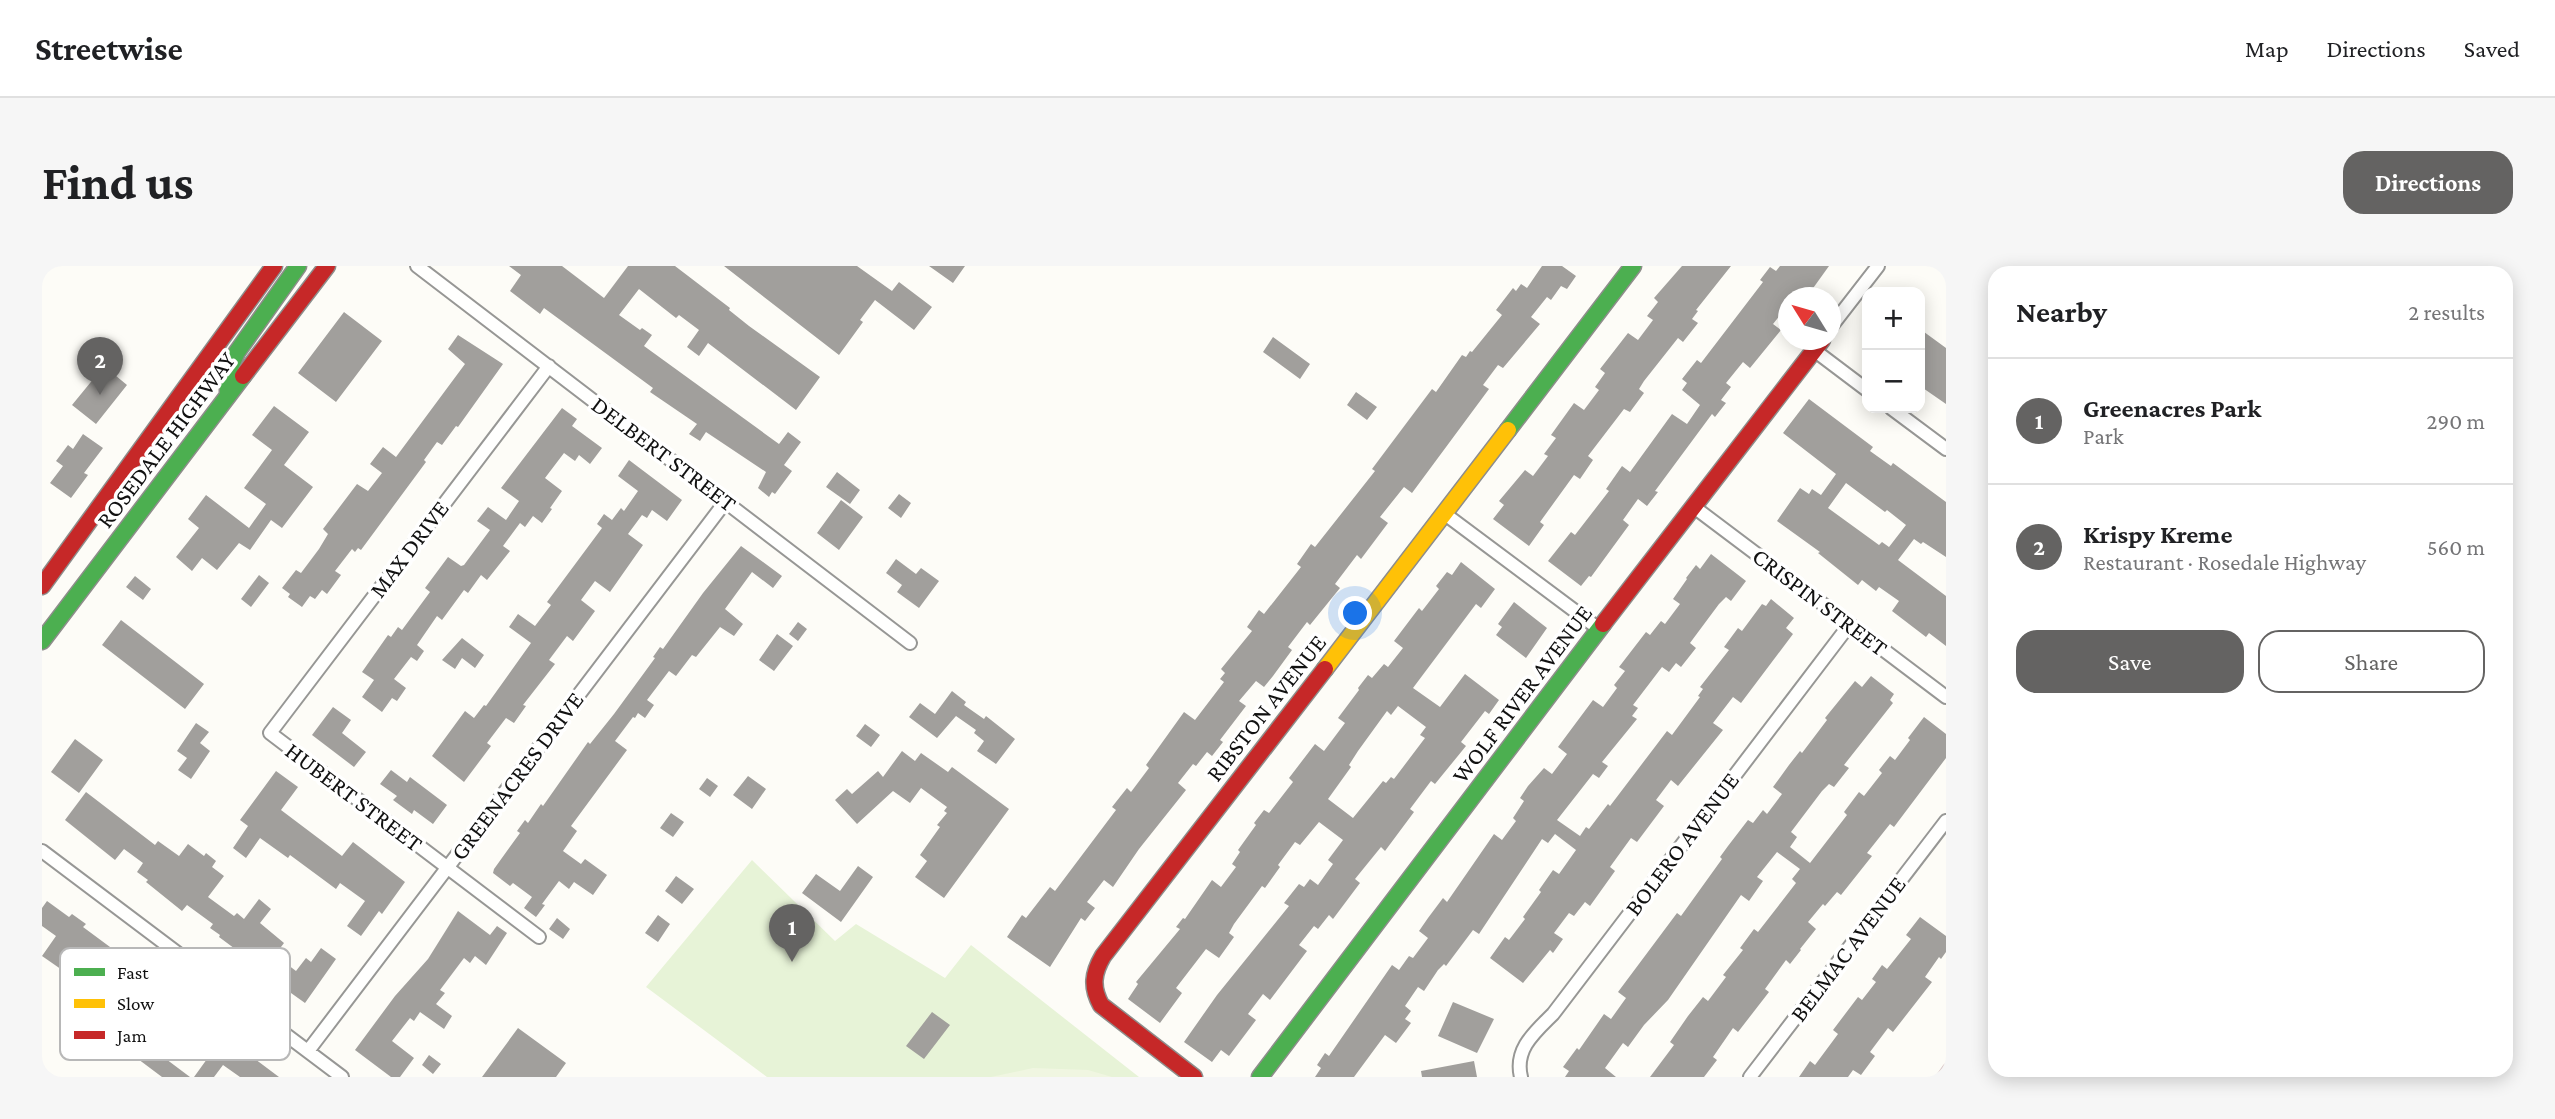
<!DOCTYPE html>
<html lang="en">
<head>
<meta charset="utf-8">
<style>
	body { margin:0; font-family:"Crimson Pro",serif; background:#f6f6f6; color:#202124 }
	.controls { position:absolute; right:21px; top:21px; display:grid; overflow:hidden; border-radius:14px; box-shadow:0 4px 18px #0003 }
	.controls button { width:63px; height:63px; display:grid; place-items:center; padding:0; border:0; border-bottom:2px solid #e0e0e0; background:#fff; color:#202124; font:35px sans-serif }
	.compass { position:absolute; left:1736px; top:21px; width:63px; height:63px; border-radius:50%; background:#fff; box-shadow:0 4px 18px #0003; rotate:307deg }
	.you { position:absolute; left:1314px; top:348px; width:24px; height:24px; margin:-18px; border:5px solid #fff; border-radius:50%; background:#1a73e8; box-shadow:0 0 0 10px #1a73e833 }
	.badge { display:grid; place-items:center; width:46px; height:46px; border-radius:50%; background:#646362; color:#fff; font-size:23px; font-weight:700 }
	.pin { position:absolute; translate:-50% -58px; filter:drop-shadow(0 2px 4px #0008) }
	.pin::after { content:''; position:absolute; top:37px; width:24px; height:21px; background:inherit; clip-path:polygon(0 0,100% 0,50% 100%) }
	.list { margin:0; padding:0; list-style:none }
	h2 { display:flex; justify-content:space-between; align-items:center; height:91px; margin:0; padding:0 28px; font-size:30px }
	h2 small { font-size:23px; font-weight:400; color:#757577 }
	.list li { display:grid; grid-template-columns:46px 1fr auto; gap:21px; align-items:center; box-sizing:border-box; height:126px; padding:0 28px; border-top:2px solid #e0e0e0 }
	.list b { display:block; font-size:26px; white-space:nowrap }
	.list p { margin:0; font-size:23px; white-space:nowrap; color:#757577 }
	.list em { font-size:23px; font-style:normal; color:#757577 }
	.actions { display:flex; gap:14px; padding:21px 28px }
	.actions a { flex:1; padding:16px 0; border:2px solid #646362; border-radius:21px; text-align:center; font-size:24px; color:#646362 }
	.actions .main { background:#646362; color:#fff }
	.map { position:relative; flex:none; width:1904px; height:811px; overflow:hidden; border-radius:21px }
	header { display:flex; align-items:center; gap:42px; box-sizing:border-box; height:98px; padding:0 35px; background:#fff; border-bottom:2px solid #e0e0e0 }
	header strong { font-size:33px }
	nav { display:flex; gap:38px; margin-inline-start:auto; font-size:24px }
	.intro { display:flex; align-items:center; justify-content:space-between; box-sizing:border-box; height:168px; padding:0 42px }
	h1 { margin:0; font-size:49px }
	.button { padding:18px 32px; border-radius:21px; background:#646362; color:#fff; font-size:24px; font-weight:700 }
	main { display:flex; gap:42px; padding:0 42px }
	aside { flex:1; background:#fff; border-radius:21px; box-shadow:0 4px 18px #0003 }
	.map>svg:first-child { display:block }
	.green { fill:#e7f3d7 }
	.pitch { fill:#f0f6e1 }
	.building { fill:#a19f9c; fill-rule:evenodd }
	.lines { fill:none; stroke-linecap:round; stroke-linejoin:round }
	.street-casing { stroke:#979795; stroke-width:16 }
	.fast-casing { stroke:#8e8d8b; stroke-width:19 }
	.slow-casing { stroke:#8e8d8b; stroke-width:19 }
	.jam-casing { stroke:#8e8d8b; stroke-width:19 }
	.street { stroke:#fffffe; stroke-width:12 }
	.fast { stroke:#4caf50; stroke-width:16 }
	.slow { stroke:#ffc107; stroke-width:16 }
	.jam { stroke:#c62828; stroke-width:16 }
	.rail-casing { stroke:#d9c6c7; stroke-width:7 }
	.rail { stroke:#fff; stroke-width:4.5; stroke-dasharray:13; stroke-linecap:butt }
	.labels { text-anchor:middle; stroke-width:7; stroke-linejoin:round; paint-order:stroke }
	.street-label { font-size:24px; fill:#111; stroke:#fff }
	.key { fill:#fff; stroke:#b8b8b8; stroke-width:2 }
	.key-label { font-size:19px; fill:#111 }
</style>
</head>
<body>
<header>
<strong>Streetwise</strong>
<nav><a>Map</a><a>Directions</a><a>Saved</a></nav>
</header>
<div class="intro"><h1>Find us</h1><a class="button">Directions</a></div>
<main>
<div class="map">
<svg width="1904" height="811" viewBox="0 0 1904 811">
	<rect width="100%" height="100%" fill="#fdfcf7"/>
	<path class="green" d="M710 594 793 675 814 658 903 712 929 679 1097 811H725L604 721Z"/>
	<path class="pitch" d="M991 802 1046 804 1070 811H949Z"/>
	<path class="building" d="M467 0H520L562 32 586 0H633L688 42 687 44 707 60 778 111 754 144 666 77 657 90 645 81 657 64 637 49 634 52 597 23 577 49 598 64 600 62 610 69 602 80 737 178 746 166 759 176 742 199 750 205 733 228 730 226 727 231 716 222 724 206 664 166 658 175 647 168 655 158 608 126 611 122 502 42 498 48 468 25 479 9Z
		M682 0H815L850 25 857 16 890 41 872 64 833 34 818 54 821 56 797 89Z
		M887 0H923L911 17Z
		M1500 0H1520L1534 10 1525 23 1519 20 1509 34 1505 31 1489 51 1498 58 1461 102 1456 99 1441 119 1447 123 1370 227 1362 221 1338 251 1346 257 1319 293 1315 289 1293 318 1298 322 1268 359 1265 356 1246 381 1250 384 1231 410 1222 421 1214 415 1197 435 1204 440 1178 474 1181 476 1170 490 1165 486 1154 500 1151 498 1136 517 1144 524 1097 583 1071 621 1062 614 1045 636 1053 642 1043 655 1039 652 1008 701 965 671 980 649 984 652 1008 621 1013 625 1074 544 1070 541 1085 522 1089 526 1107 502 1104 499 1142 446 1153 454 1182 416 1178 413 1183 407 1179 403 1210 365 1205 361 1217 344 1222 348 1259 301 1255 298 1269 278 1273 281 1333 205 1330 203 1390 123 1394 126 1420 89 1424 91 1428 85 1430 86 1460 49 1454 44 1471 22 1474 25 1479 18 1485 22Z
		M1640 0H1689L1654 44 1656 45 1650 53 1656 57 1641 76 1636 72 1602 115 1597 123 1602 127 1588 146 1582 143 1546 190 1551 194 1538 213 1532 209 1498 256 1502 259 1487 280 1451 253 1462 239 1457 235 1483 204 1491 210 1506 190 1502 188 1514 172 1509 169 1532 137 1542 144 1557 124 1553 121 1563 107 1558 103 1586 67 1596 74 1611 54 1605 50 1616 36 1612 32Z
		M1738 0H1787L1764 32 1753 26 1746 32 1739 48 1731 58 1739 64 1708 102 1701 96 1684 117 1689 121 1679 134 1684 137 1673 151 1670 148 1613 225 1616 226 1605 240 1596 233 1581 254 1587 259 1549 311 1547 310 1539 320 1506 295 1529 266 1533 269 1567 225 1564 223 1580 200 1588 206 1630 148 1645 158 1658 139 1640 124 1645 117 1640 113 1655 94 1659 97 1721 16 1718 14 1728 1 1734 5Z
		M302 46 340 75 294 136 256 107Z
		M1878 63 1904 82V138L1878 120Z
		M416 69 461 98 416 161 414 160 400 179 395 176 382 194 384 196 319 284 316 282 313 286 310 283 293 305 299 309 285 328 280 324 273 333 268 330 260 341 246 331 248 328 240 322 254 304 259 307 277 283 286 268 281 263 315 218 326 225 340 207 328 198 341 181 354 191 423 98 406 83Z
		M1231 71 1268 98 1258 113 1221 86Z
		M62 100 85 119 54 158 30 139Z
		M1314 126 1335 141 1325 154 1305 139Z
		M1767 133 1831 181 1828 185 1849 200 1851 197 1904 236V291L1881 276 1879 278 1872 273 1856 294 1904 330V380L1887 367 1884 371 1850 345 1857 335 1837 321 1834 325 1820 314 1816 319 1776 287 1778 286 1735 255 1758 222 1767 228 1770 223 1779 229 1794 208 1741 167ZM1804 217 1843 246 1845 244 1864 259 1847 281 1840 276 1837 279 1786 242Z
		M232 140 267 166 242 199 271 221 240 262 229 254 208 284 197 277 175 304 160 292 150 305 134 291 157 262 146 253 164 229 207 262 224 238 202 222 230 184 210 169Z
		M520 142 535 153 530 160 560 182 548 198 537 189 533 195 522 187 503 212 520 225 508 242 510 243 500 257 491 250 483 261 478 257 461 280 468 285 445 314 439 309 426 327 422 324 400 354 395 350 375 379 382 385 375 395 369 391 352 413 364 422 355 435 350 432 340 446 320 431 332 414 320 406 346 369 349 371 356 361 360 364 388 326 383 322 406 291 419 300 422 299 448 264 435 255 446 241 464 254 477 235 459 222Z
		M41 168 61 182 42 207 46 209 29 232 8 217 21 200 14 195 26 179 31 183Z
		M587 194 640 234 625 255 610 244 605 252 600 249 586 268 601 279 568 326 553 315 539 334 553 345 531 375 525 370 507 394 513 398 481 439 484 440 472 457 464 452 445 477 449 480 422 516 390 490 423 445 432 452 442 439 444 440 489 377 467 361 476 348 493 360 509 339 505 336 560 262 555 258 562 248 570 254 579 242 582 245 596 225 576 210Z
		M795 206 818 224 808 238 784 221Z
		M857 228 869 237 859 252 846 242Z
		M799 234 821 251 797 284 775 267Z
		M699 280 740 310 731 322 710 306 683 343 701 358 692 370 678 361 654 391 650 389 634 410 627 405 605 434 612 439 603 452 596 447 593 452 591 451 573 475 585 484 529 560 535 565 521 585 539 598 543 593 565 609 551 629 532 616 527 623 517 615 500 638 503 639 494 651 482 642 490 631 471 617 468 620 451 607 452 603 478 567 475 565 483 554 486 557 499 538 501 540 546 476 548 478 572 448 613 392 611 391 618 381 621 383 661 327Z
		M1669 288 1704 315 1689 335 1684 331 1677 338 1648 377 1654 382 1639 401 1634 397 1627 406 1620 401 1591 439 1596 442 1590 450 1595 453 1560 496 1566 500 1557 512 1551 508 1515 554 1538 570 1544 561 1547 563 1566 538 1568 540 1625 465 1630 469 1658 431 1656 430 1661 423 1658 421 1687 384 1682 381 1696 362 1700 365 1720 338 1724 340 1729 333 1752 352 1744 362 1751 368 1699 437 1691 431 1671 457 1681 464 1636 520 1629 514 1614 534 1622 540 1595 576 1589 572 1568 601 1573 605 1548 640 1543 636 1532 650 1527 647 1512 667 1521 673 1511 687 1508 684 1481 717 1448 692 1463 671 1467 674 1483 653 1481 651 1499 626 1497 624 1511 604 1517 608 1534 584 1513 568 1506 577 1500 573 1437 668 1431 664 1404 700 1402 698 1396 704 1382 725 1376 721 1363 740 1369 745 1363 753 1369 757 1354 777 1343 769 1312 811H1273L1279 802 1275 799 1283 787 1287 790 1350 699 1357 704 1367 690 1371 692 1386 672 1377 665 1386 652 1401 632 1405 636 1452 568 1460 574 1474 555 1471 552 1482 535 1478 532 1486 520 1502 502 1510 508 1525 488 1516 481 1551 434 1561 441 1575 422 1572 419 1583 405 1577 401 1604 366 1608 369 1619 355 1623 358 1638 338 1631 333 1645 313 1644 312 1654 299 1658 303Z
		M854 293 874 308 879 302 897 315 877 342 855 326 860 319 844 307Z
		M1419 296 1453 323 1439 342 1434 338 1371 422 1398 441 1423 408 1457 434 1447 448 1443 445 1419 476 1424 480 1393 518 1389 515 1368 543 1372 546 1343 585 1339 581 1313 613 1318 617 1291 653 1287 649 1276 663 1272 660 1257 679 1265 685 1228 734 1221 728 1206 748 1214 754 1187 790 1179 784 1170 796 1142 776 1175 729 1247 640 1242 637 1257 618 1262 621 1268 613 1276 619 1291 598 1286 594 1301 574 1277 556 1258 579 1253 576 1236 599 1238 601 1223 622 1220 620 1192 658 1187 667 1192 671 1177 692 1164 683 1134 722 1140 727 1118 757 1086 733 1096 718 1094 716 1138 663 1134 661 1141 652 1143 653 1170 614 1179 621 1194 601 1190 598 1198 586 1196 584 1214 559 1212 557 1222 544 1227 547 1251 516 1247 512 1273 478 1282 485 1303 457 1296 452 1317 424 1316 422 1326 409 1330 412 1342 398 1346 401 1361 382 1352 375 1377 342 1380 345 1397 323 1394 320 1405 306 1410 309ZM1356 440 1384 461 1378 469 1383 472 1352 513 1349 511 1344 517 1341 515 1311 552 1286 533 1309 501 1307 499 1316 485 1345 445 1349 449Z
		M217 309 227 317 209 341 199 333Z
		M93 310 109 323 101 334 84 321Z
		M1472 336 1505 362 1484 392 1454 369 1460 361 1456 358Z
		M79 354 162 418 143 443 60 379Z
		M756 356 765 363 756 375 747 368Z
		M735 368 751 380 732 405 717 394Z
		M420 372 442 389 433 402 420 392 413 403 400 394Z
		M1829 410 1852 428 1848 434 1851 437 1802 499 1807 502 1792 521 1787 518 1780 525 1749 566 1755 571 1748 581 1768 597 1805 549 1802 546 1817 526 1822 530 1840 507 1837 504 1848 490 1853 494 1868 474 1866 472 1882 451 1904 468V492L1852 561 1848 558 1825 587 1830 590 1799 629 1795 626 1783 640 1781 638 1766 656 1774 663 1758 683 1759 684 1748 698 1744 694 1723 723 1727 726 1696 766 1691 762 1671 791 1675 794 1662 811H1608L1632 779 1628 776 1646 750 1661 731 1666 735 1684 711 1681 709 1701 684 1698 682 1712 663 1716 666 1754 617 1750 613 1758 603 1735 586 1715 611 1721 615 1707 635 1699 629 1626 734 1602 759 1586 781 1581 777 1563 802 1574 811H1523L1527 805 1521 801 1535 782 1537 784 1562 748 1569 753 1584 732 1576 726 1635 647 1639 650 1680 593 1678 591 1686 580 1706 554 1711 557 1721 544 1725 548 1740 528 1731 521 1747 499 1758 485 1760 487 1785 454 1783 452 1813 415 1820 421Z
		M910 425 924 436 922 439 942 453 944 450 973 473 954 498 935 485 942 475 932 467 934 464 914 450 895 472 867 451 878 437 893 448Z
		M291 441 309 454 300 467 324 486 312 501 270 469Z
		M154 457 167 466 158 477 168 485 149 513 136 504 145 492 135 485Z
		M823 458 838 469 829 481 814 470Z
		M33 473 61 494 37 527 9 506Z
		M860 485 873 495 879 487 906 506 910 501 967 543 902 632 873 611 885 595 878 589 898 561 895 559 905 547 902 545 905 541 879 522 868 537 851 525 815 558 793 534 805 523 810 528 836 505 841 511Z
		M349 504 365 516 368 511 405 539 391 558 372 544 370 548 351 534 355 530 338 518Z
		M234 505 256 521 239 544 300 590 311 576 363 616 340 648 337 645 319 670 305 660 323 635 298 617 294 623 248 589 246 592 218 572 204 592 191 582 206 560 198 554Z
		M706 510 724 523 710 543 691 529Z
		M665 512 676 520 668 531 657 523Z
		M44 526 113 579 116 575 137 590 146 578 162 590 164 587 174 595 170 601 182 610 166 631 192 650 195 647 202 653 217 633 229 643 218 657 242 677 233 689 254 705 264 692 269 696 279 682 294 693 263 737 242 722 243 720 177 671 178 669 168 662 171 658 145 639 140 645 104 616 106 614 95 606 101 597 82 583 73 594 23 554Z
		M629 547 642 556 631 571 618 562Z
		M816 600 831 611 799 656 760 627 774 608 798 625Z
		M634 610 652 623 640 638 623 625Z
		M5 635 27 651 30 648 44 658 41 661 91 698 89 700 237 811H198L181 799 172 811H152L165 793 131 768 116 787 148 811H120L88 787 98 774 40 730 56 704 36 689 23 706 0 690 14 670 0 660V642Z
		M416 645 448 669 455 660 465 667 444 699 433 690 428 697 422 692 398 724 403 727 394 738 410 750 402 763 378 746 372 755 368 752 350 775 372 792 358 811H349L313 784 353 730 386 693Z
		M616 649 628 658 616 676 603 667Z
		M1878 651 1904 670V686L1899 693 1897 691 1883 711 1890 716 1851 766 1846 762 1828 786 1833 790 1819 809 1811 804 1806 811H1757L1768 795 1773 799 1796 768 1791 764 1816 731 1820 734 1834 716 1830 713 1840 699 1845 703 1869 673 1864 669Z
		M515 652 528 663 521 673 507 663Z
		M1411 736 1452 753 1435 787 1396 770Z
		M890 746 908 759 882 793 864 780Z
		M476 762 524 797 514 811H440Z
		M387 789 399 798 391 808 380 799Z
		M1432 795 1435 811H1380L1379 805Z"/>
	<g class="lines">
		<defs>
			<path id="street" d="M375 0 868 377
				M1788 62 1836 0
				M1772 84 1825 124
				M1849 142 1904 183
				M1652 241 1904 431
				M1403 248 1557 363
				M0 585 300 811
				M497 671 228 467 507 100
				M266 785 684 235
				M1479 811C1472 783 1493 766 1511 748L1808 358
				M1708 811 1904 555"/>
			<path id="fast" d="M186 130V106L195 86 256 0
				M1466 164 1591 0
				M0 375 201 110
				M1218 811 1561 358"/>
			<path id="slow" d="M1283 403 1466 164"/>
			<path id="jam" d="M201 110 285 0
				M0 320 232 0
				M1561 358 1780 74
				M1152 811 1059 739C1049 721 1051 707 1061 690L1283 403"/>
		</defs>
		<use href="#street" class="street-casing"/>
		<use href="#fast" class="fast-casing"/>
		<use href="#slow" class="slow-casing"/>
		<use href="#jam" class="jam-casing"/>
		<use href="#street" class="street"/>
		<use href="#fast" class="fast"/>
		<use href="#slow" class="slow"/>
		<use href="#jam" class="jam"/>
		<defs>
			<path id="rail" d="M1897 811 1904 801"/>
		</defs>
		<use href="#rail" class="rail-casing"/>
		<use href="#rail" class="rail"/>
	</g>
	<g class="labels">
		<g class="street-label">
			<text transform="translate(124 174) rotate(-53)" y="8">ROSEDALE HIGHWAY</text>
			<text transform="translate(622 188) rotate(37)" y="8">DELBERT STREET</text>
			<text transform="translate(367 283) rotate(-53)" y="8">MAX DRIVE</text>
			<text transform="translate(1778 336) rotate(37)" y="8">CRISPIN STREET</text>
			<text transform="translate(1480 428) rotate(-53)" y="8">WOLF RIVER AVENUE</text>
			<text transform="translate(1224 442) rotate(-52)" y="8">RIBSTON AVENUE</text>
			<text transform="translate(475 510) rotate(-53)" y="8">GREENACRES DRIVE</text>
			<text transform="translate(312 531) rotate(37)" y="8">HUBERT STREET</text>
			<text transform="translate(1640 578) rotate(-53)" y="8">BOLERO AVENUE</text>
			<text transform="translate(1806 683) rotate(-53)" y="8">BELMAC AVENUE</text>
		</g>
	</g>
	<rect x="18" y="682" width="230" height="112" rx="10" class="key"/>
	<rect x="32" y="702" width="31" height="8" fill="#4caf50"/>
	<rect x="32" y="733" width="31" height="9" fill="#ffc107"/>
	<rect x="32" y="765" width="31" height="8" fill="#c62828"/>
	<g class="key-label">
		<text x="75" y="713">Fast</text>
		<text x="75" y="744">Slow</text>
		<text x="75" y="776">Jam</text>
	</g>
</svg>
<div class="controls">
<button>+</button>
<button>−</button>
</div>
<svg class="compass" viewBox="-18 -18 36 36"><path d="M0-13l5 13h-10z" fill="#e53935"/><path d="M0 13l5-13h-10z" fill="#757577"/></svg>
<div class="you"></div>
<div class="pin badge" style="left:750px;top:696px">1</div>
<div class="pin badge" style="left:58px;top:129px">2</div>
</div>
<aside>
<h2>Nearby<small>2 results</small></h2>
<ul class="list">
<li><span class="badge">1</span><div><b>Greenacres Park</b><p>Park</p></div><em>290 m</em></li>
<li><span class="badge">2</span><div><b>Krispy Kreme</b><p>Restaurant · Rosedale Highway</p></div><em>560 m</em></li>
</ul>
<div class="actions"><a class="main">Save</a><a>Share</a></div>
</aside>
</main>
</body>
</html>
